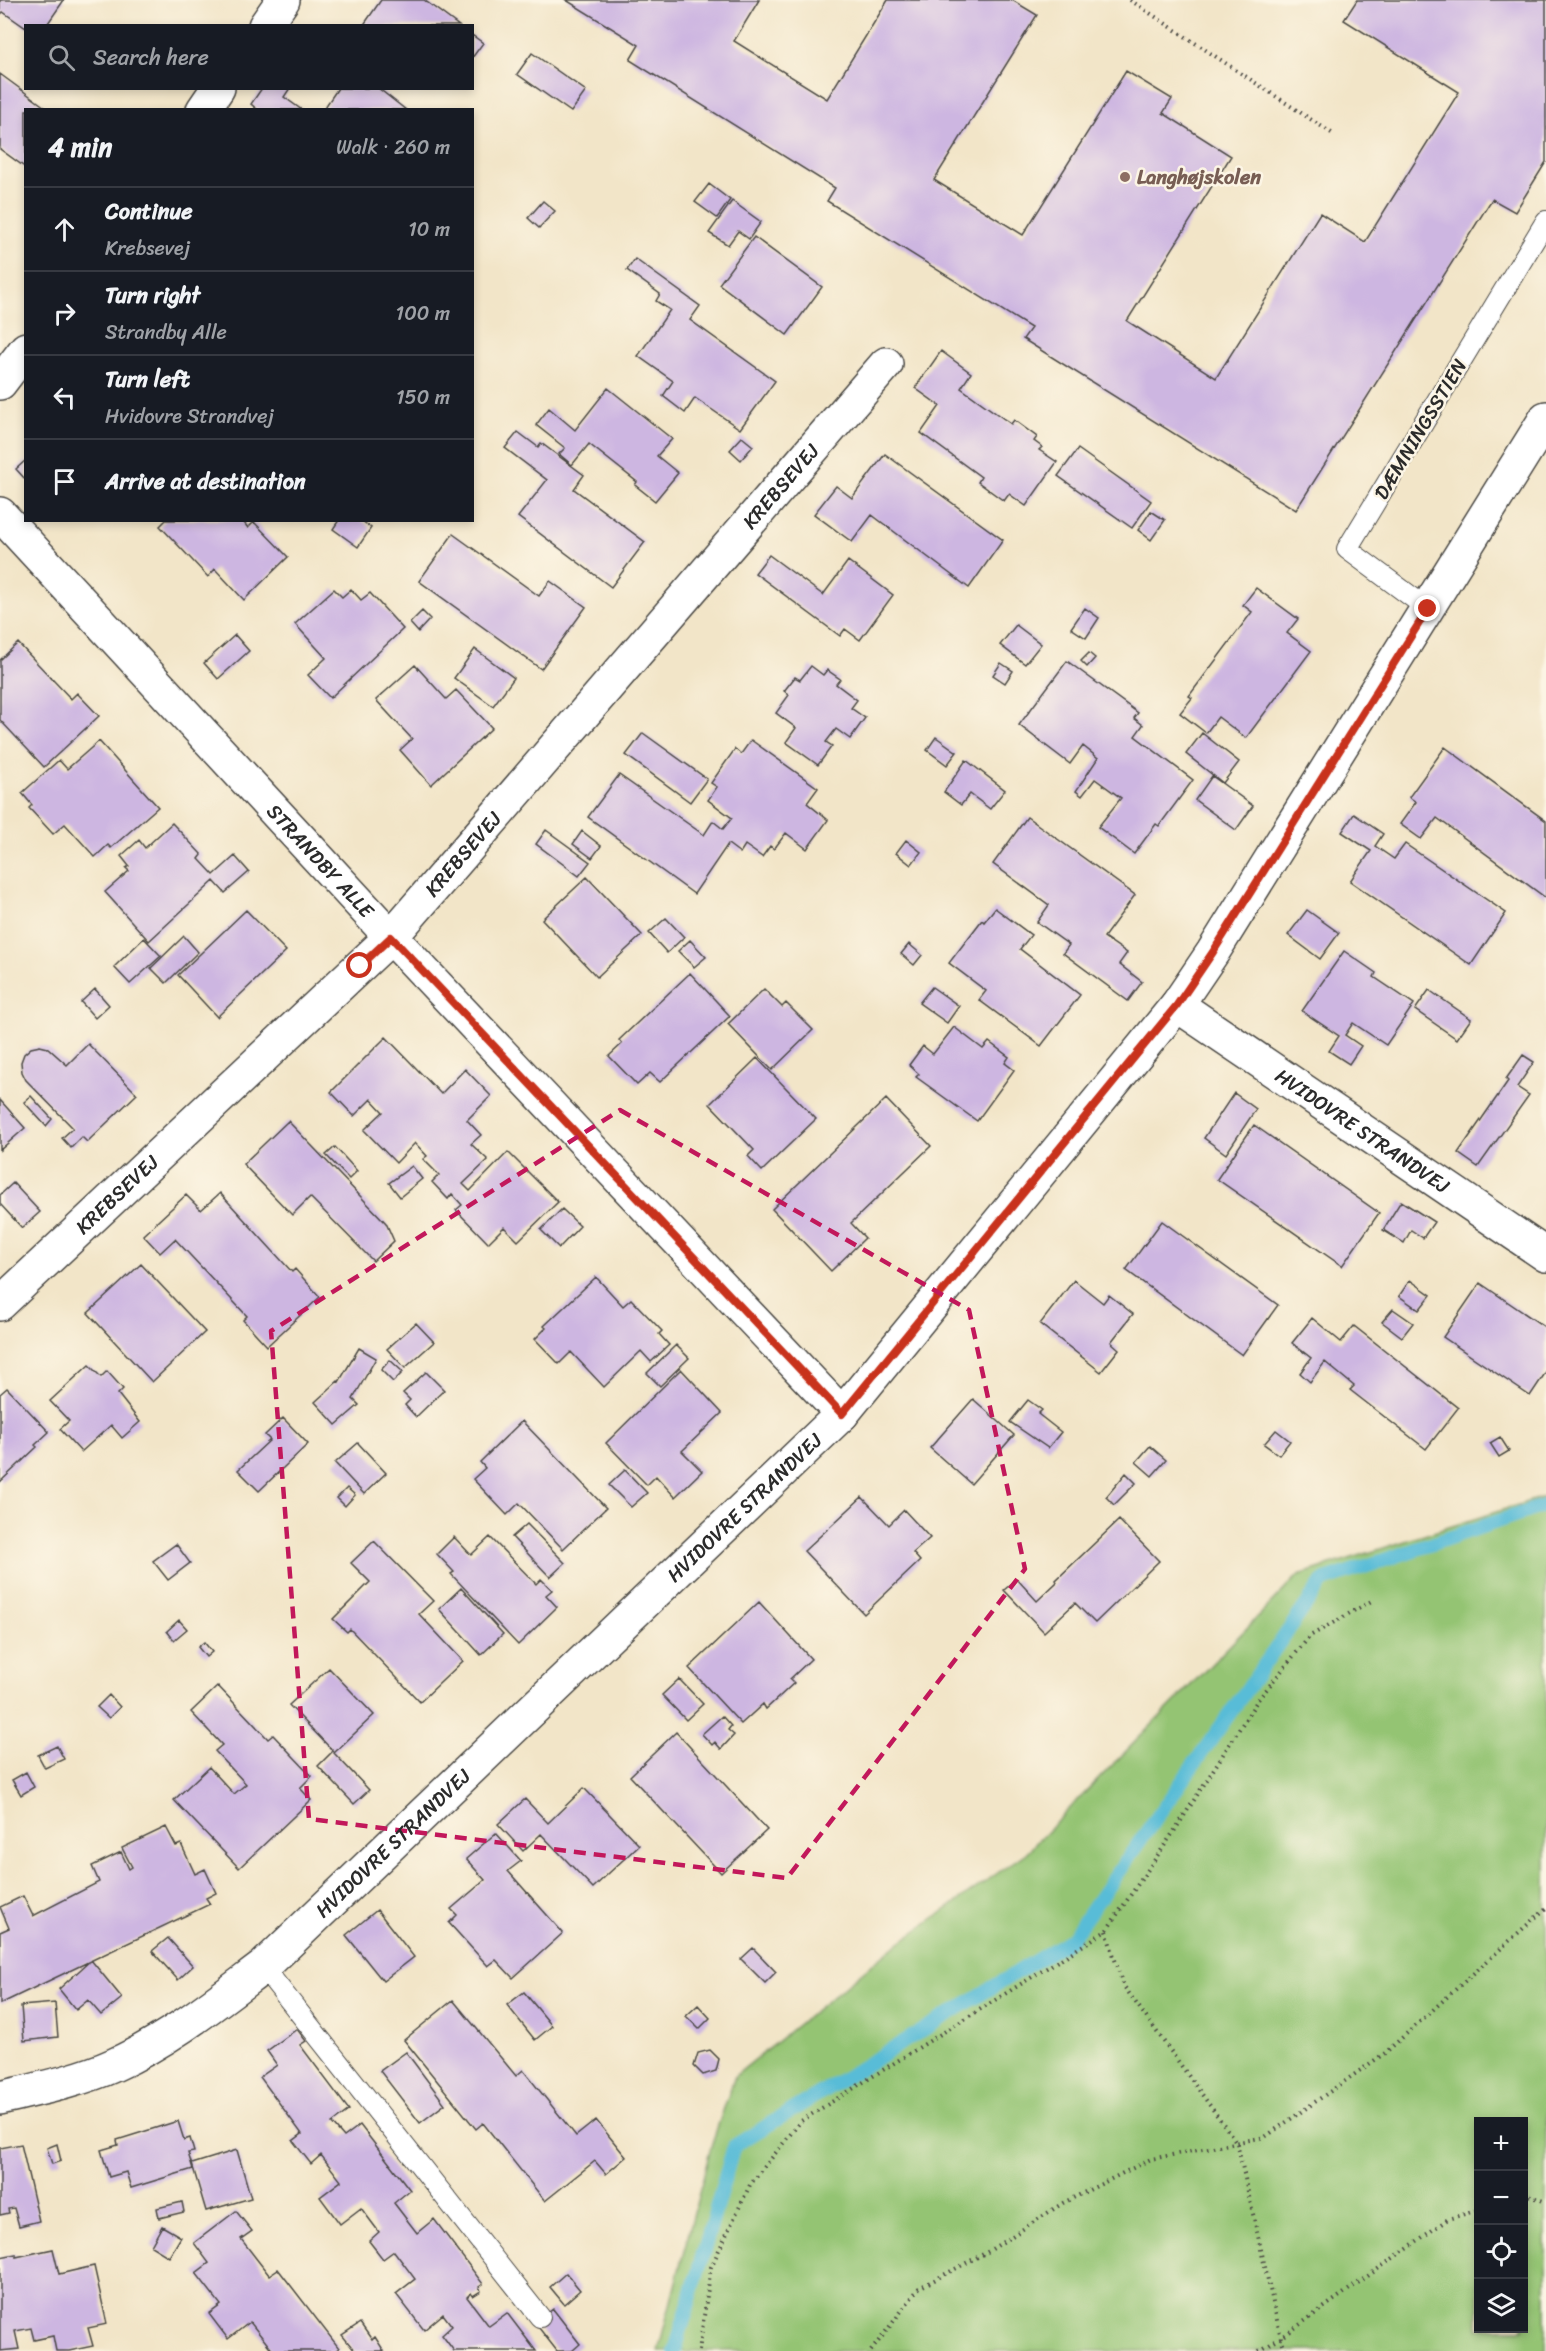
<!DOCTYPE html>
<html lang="en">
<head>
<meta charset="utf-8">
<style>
	body { margin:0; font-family:Sriracha,sans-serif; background:#242831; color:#f1f3f6 }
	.controls { position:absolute; right:18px; bottom:18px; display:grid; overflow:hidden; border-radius:0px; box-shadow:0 3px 9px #0003 }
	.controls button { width:54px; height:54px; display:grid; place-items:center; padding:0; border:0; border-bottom:2px solid #363941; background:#171b24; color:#f1f3f6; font:30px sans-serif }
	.stop { position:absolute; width:18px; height:18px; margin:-14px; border:4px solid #c8321e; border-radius:50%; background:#fff }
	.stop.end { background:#c8321e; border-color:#fff; box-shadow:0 2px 6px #0008 }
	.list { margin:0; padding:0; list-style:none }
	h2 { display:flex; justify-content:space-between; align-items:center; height:78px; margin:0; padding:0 24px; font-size:26px }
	h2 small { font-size:20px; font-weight:400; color:#9ea1a6 }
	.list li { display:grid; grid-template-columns:39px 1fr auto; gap:18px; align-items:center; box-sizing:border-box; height:84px; padding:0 24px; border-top:2px solid #363941 }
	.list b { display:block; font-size:22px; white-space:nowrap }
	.list p { margin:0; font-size:20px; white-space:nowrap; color:#9ea1a6 }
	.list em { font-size:20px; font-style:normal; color:#9ea1a6 }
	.icon { flex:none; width:33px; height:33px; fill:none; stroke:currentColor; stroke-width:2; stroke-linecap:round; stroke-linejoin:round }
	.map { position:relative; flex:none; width:1546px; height:2351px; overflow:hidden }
	.search { position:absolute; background:#171b24; box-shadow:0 3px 9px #0003; left:24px; top:24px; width:450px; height:66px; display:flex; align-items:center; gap:15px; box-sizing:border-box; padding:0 21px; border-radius:0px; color:#9ea1a6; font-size:22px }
	.panel { position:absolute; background:#171b24; box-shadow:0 3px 9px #0003; left:24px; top:108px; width:450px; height:414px; border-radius:0px }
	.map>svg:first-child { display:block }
	.green { fill:#94c473; stroke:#60784f; stroke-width:1.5; fill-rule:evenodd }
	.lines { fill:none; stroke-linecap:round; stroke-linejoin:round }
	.stream { stroke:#59bcd7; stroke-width:14 }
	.building { fill:#cdb6e1 }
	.lane-casing { stroke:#494743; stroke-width:22 }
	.street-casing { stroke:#494743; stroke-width:36 }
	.path { stroke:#494743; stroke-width:4; stroke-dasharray:1.5 4.5; stroke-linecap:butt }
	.lane { stroke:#fff; stroke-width:20 }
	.street { stroke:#fff; stroke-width:33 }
	.route { stroke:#c8321e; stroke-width:8 }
	.marked { fill:none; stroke:#c2185b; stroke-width:4.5; stroke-dasharray:12 8; stroke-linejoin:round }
	.education-dot { fill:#8d6e63; stroke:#fcf5e5; stroke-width:2 }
	.labels { text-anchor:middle; stroke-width:5; stroke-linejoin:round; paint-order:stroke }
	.education-label { font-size:20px; font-weight:bold; fill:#785e54; stroke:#fcf5e5; text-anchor:start }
	.street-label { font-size:20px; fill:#2b2b2b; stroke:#fcf5e5 }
</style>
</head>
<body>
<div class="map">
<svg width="1546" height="2351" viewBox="0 0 1546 2351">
	<rect width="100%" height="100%" fill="#fcf5e5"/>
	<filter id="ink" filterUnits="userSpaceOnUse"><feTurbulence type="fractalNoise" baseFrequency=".0167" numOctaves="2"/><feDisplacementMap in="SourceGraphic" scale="12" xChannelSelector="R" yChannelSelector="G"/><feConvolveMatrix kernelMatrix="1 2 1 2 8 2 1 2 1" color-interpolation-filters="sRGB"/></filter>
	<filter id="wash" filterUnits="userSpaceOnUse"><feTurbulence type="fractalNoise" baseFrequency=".008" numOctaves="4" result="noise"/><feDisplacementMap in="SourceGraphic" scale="24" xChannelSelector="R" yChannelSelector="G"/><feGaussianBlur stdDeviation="1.35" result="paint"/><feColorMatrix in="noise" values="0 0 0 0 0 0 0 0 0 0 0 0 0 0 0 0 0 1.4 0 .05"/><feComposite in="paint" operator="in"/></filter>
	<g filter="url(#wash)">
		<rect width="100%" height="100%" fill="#f2e5c8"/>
		<path class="green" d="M1546 1496V2351H658L712 2143 735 2076 893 1947 1026 1853 1299 1575ZM1478 2122H1524V2328H1478Z"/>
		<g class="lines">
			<path class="stream" d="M675 2351 734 2146 1071 1939 1323 1581 1546 1505"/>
		</g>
		<g id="blocks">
			<path class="building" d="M0 0H64L46 26H26V28L3 12 0 15Z
				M381 0H424L459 26H363Z
				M566 0H759L734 41 827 99 888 0H1012L1037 15 934 180 1023 235 1126 71 1172 99 1163 113 1231 156 1127 321 1216 378 1320 213 1365 242 1459 92 1344 20 1357 0H1546V162L1515 212 1492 199 1296 510 1023 339 1031 328 827 201 835 188 630 60 639 45Z
				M472 35 483 43 472 58Z
				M532 53 586 91 571 112 517 74Z
				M0 74 49 110H26V168L0 149Z
				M262 88H290L284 97 302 110H258L251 104Z
				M338 88H378L406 110H323Z
				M709 184 730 200 717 218 695 202Z
				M543 201 555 211 539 228 528 218Z
				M732 201 761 222 749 239 738 231 728 245 709 233Z
				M754 237 822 287 787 335 719 284Z
				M635 259 700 306 690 320 775 381 740 429 695 398 685 413 663 396 673 381 638 356 670 310 656 301 660 294 627 270Z
				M941 351 971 373 961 388 1011 424 1014 420 1037 437 1034 441 1042 447 1039 450 1057 462 1026 506 1009 494 1004 501 978 482 981 477 921 433 940 406 915 388Z
				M608 388 672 439 657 456 678 473 655 501 635 485 637 482 589 444 572 465 559 454 565 448 536 425 549 408 575 430Z
				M518 432 538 447 541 443 584 475 574 489 645 542 611 587 518 517 547 480 505 448Z
				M742 437 753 446 741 460 730 450Z
				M1078 449 1151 501 1132 528 1058 476Z
				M885 454 1003 540 969 588 872 515 852 542 814 514 836 486 852 498Z
				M26 460V480L16 469Z
				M1151 511 1165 520 1151 540 1138 530Z
				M166 520H242L248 528 254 522 288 557 244 600 215 569 208 577 160 526Z
				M339 520H361L371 528 358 547 333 529Z
				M453 534 539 596 550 581 586 607 541 669 419 581Z
				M769 555 823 595 848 561 893 595 860 640 845 629 840 636 755 573Z
				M1256 588 1298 619 1287 633 1311 651 1246 738 1218 717 1206 733 1180 713 1192 698 1189 696 1252 612 1243 605Z
				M334 589 342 597 351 589 361 600 370 593 403 629 330 698 308 675 326 658 295 624Z
				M1085 608 1099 618 1086 638 1071 628Z
				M422 611 430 619 418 632 410 623Z
				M1016 625 1041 644 1025 664 1000 645Z
				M235 635 249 651 218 679 204 663Z
				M18 643 71 699 77 693 99 716 44 767 0 720V660Z
				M475 649 514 678 493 706 454 678Z
				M1089 653 1095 658 1087 667 1081 661Z
				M1067 661 1138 713 1134 718 1143 725 1135 736 1193 780 1159 826 1156 824 1134 854 1098 827 1121 798 1095 779 1082 796 1076 791 1098 758 1083 746 1070 764 1019 725Z
				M1001 663 1013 671 1005 683 993 675Z
				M415 665 446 699 456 690 492 728 431 785 400 750 412 739 376 700Z
				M811 666 823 675 827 670 840 679 836 684 857 700 851 708 865 718 850 739 836 729 826 742 832 746 818 765 786 742 796 728 776 713 789 695 784 691 795 677 800 680Z
				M643 733 707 779 690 802 626 755Z
				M1202 733 1239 762 1223 783 1186 754Z
				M936 737 957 752 947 765 927 750Z
				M751 740 818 788 807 803 828 820 807 849 786 833 774 849 770 846 762 857 745 845 740 853 728 844 694 894 588 817 619 775 704 835 713 821 723 829 732 818 708 800 717 787 711 783 735 749 741 754Z
				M99 741 158 807 111 848 108 845 95 857 65 824 53 834 29 808 32 805 22 793 59 760 67 769Z
				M1445 747 1546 821V898L1437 818 1421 839 1400 824 1416 802 1409 797Z
				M966 760 1005 790 990 809 970 794 961 805 944 792Z
				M1212 776 1253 806 1236 830 1195 800Z
				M1354 814 1383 834 1375 846 1394 859 1405 844 1506 913 1471 965 1350 881 1371 851 1342 832Z
				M1027 817 1135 895 1104 937 1127 953 1119 964 1142 982 1128 1001 1063 953 1069 945 1037 922 1049 905 993 864Z
				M172 823 202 855 199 859 214 875 235 856 249 872 225 893 214 881 149 941 105 892 129 871 126 868 129 866 121 856 139 840 145 848Z
				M546 830 590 862 579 876 536 844Z
				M582 831 601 846 592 858 573 844Z
				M906 840 921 852 911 865 896 853Z
				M587 877 642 935 597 977 542 919Z
				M995 908 1031 935 1020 949 1080 995 1041 1046 979 1000 986 991 949 963 982 920 984 922Z
				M246 910 286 951 217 1017 178 975Z
				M1307 910 1339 933 1320 959 1288 935Z
				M666 918 684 937 667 953 649 933Z
				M184 936 198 952 166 983 151 968Z
				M144 938 161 956 130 984 114 967Z
				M690 940 706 957 694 967 678 951Z
				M909 944 922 955 914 965 901 954Z
				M1344 951 1376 973 1374 977 1414 1004 1386 1045 1353 1023 1345 1035 1361 1046 1349 1064 1329 1051 1339 1036 1302 1011Z
				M690 973 730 1016 660 1082 650 1073 637 1085 609 1056 622 1044 619 1040Z
				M932 987 959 1006 947 1023 919 1003Z
				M95 989 109 1005 95 1018 81 1002Z
				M764 989 782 1007 786 1003 813 1030 772 1070 728 1024Z
				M1429 990 1471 1019 1457 1039 1415 1010Z
				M954 1027 983 1049 989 1042 1009 1057 1005 1063 1014 1070 977 1121 916 1077 919 1074 909 1065 923 1046 933 1054Z
				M386 1037 441 1094 465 1069 491 1096 467 1120 481 1135 471 1144 488 1160 463 1184 470 1191 508 1152 558 1202 518 1241 504 1227 488 1243 456 1210 462 1205 452 1194 448 1199 432 1182 439 1175 423 1159 427 1156 415 1143 396 1163 364 1130 383 1112 371 1099 354 1116 331 1092Z
				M88 1044 137 1094 87 1142 82 1137 71 1148 62 1138 73 1128 26 1080 22 1072 21 1062 24 1054 31 1048 40 1046 48 1048 67 1065Z
				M1523 1055 1534 1062 1517 1087 1529 1095 1478 1167 1458 1153 1508 1081 1506 1079Z
				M757 1058 816 1119 762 1171 748 1156 754 1150 710 1104Z
				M1234 1093 1256 1109 1226 1154 1204 1138Z
				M31 1096 52 1119 46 1126 24 1102Z
				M886 1099 931 1146 851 1223 865 1238 831 1271 772 1209Z
				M0 1100 25 1128 0 1150Z
				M288 1121 386 1223 394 1241 373 1261 310 1197 292 1215 243 1164Z
				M1254 1125 1379 1213 1342 1266 1217 1179Z
				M335 1147 357 1171 349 1179 326 1155Z
				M412 1166 422 1179 400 1197 389 1183Z
				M13 1183 40 1212 22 1228 0 1204V1195Z
				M220 1193 292 1272 295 1269 320 1297 267 1346 243 1320 247 1316 175 1239 160 1253 143 1235 186 1195 201 1210Z
				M1401 1201 1434 1222 1423 1238 1411 1230 1404 1243 1383 1230Z
				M562 1209 580 1226 559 1248 541 1230Z
				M1162 1221 1278 1305 1242 1355 1126 1270Z
				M141 1264 205 1332 152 1382 88 1313Z
				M596 1277 623 1306 631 1299 662 1331 659 1334 669 1345 651 1362 641 1351 604 1387 571 1352 559 1364 535 1339 546 1328 544 1326Z
				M1074 1280 1103 1303 1109 1295 1133 1314 1111 1342 1119 1349 1101 1372 1040 1324Z
				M1410 1280 1431 1295 1419 1310 1399 1296Z
				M1480 1283 1546 1328V1372L1530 1396 1443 1337Z
				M1393 1309 1413 1323 1402 1337 1382 1322Z
				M1312 1318 1341 1342 1354 1326 1458 1408 1426 1449 1350 1390 1354 1386 1325 1362 1310 1382 1300 1373 1311 1358 1292 1343Z
				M416 1323 434 1342 405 1368 387 1349Z
				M676 1345 689 1358 660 1386 647 1373Z
				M359 1348 376 1358 353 1399 359 1405 336 1425 315 1402 338 1381 339 1382Z
				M390 1360 403 1372 393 1382 381 1370Z
				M89 1365 101 1377 107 1371 123 1389 118 1394 140 1422 122 1438 111 1425 81 1452 60 1429 69 1421 50 1401Z
				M681 1369 722 1413 682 1451 702 1471 675 1497 656 1476 647 1485 606 1443Z
				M426 1372 444 1390 416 1417 405 1405 410 1400 403 1393Z
				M7 1388 49 1432 35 1445 37 1447 0 1482V1394Z
				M973 1399 1014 1435 971 1484 930 1448Z
				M1028 1400 1042 1410 1038 1414 1061 1432 1048 1448 1010 1422Z
				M283 1418 308 1444 259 1491 238 1470 270 1440 265 1435Z
				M522 1421 606 1508 563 1549 519 1503 507 1515 473 1479 485 1468 480 1462Z
				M1276 1430 1290 1441 1279 1455 1264 1444Z
				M1500 1437 1509 1451 1499 1457 1490 1443Z
				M358 1443 386 1473 364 1494 335 1463Z
				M1150 1446 1166 1460 1152 1476 1136 1462Z
				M625 1470 647 1493 631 1507 609 1485Z
				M1126 1473 1136 1483 1114 1505 1106 1497Z
				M347 1488 355 1495 345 1506 337 1498Z
				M862 1497 889 1525 904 1510 930 1538 913 1553 920 1561 864 1614 804 1551Z
				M1119 1520 1159 1561 1095 1623 1075 1603 1044 1632 1004 1590 1017 1579 1037 1601 1057 1582 1056 1580Z
				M527 1524 565 1563 550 1577 512 1537Z
				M454 1537 471 1555 490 1537 536 1584 541 1579 552 1590 546 1595 557 1607 518 1645 451 1574 454 1572 437 1554Z
				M374 1541 433 1601 419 1614 463 1661 420 1702 350 1629 347 1632 333 1619 370 1582 351 1563Z
				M176 1544 190 1563 168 1580 153 1561Z
				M461 1588 503 1634 481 1655 439 1609Z
				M759 1602 811 1659 790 1679 794 1683 766 1709 763 1704 741 1724 689 1668Z
				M179 1620 187 1629 174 1640 167 1631Z
				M204 1642 212 1652 206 1657 198 1647Z
				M329 1668 374 1715 334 1753 369 1790 354 1804 318 1766 333 1751 289 1705Z
				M679 1679 703 1704 686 1720 662 1695Z
				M218 1686 268 1739 273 1735 312 1776 300 1788 311 1800 239 1868 174 1800 209 1767 234 1794 246 1784 215 1751 222 1745 191 1712Z
				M109 1695 120 1707 109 1718 97 1707Z
				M722 1716 731 1726 728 1730 734 1735 721 1749 715 1742 712 1745 702 1734Z
				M676 1732 767 1830 721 1873 630 1776Z
				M57 1746 64 1759 45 1768 38 1755Z
				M26 1772 34 1787 21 1795 12 1780Z
				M584 1788 639 1845 593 1888 541 1834 523 1851 498 1824 525 1799 548 1823Z
				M166 1827 176 1846 181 1844 195 1874 205 1869 216 1893 206 1898 210 1904 0 2004V1932L9 1928 0 1907 23 1896 33 1916 99 1882 92 1866 121 1852 129 1869 132 1867 122 1848Z
				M496 1833 521 1861 508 1871 563 1933 513 1978 496 1960 488 1966 449 1923 457 1915 451 1909 485 1880 466 1859Z
				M377 1910 414 1957 383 1981 346 1935Z
				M168 1938 193 1966 178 1980 152 1951Z
				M753 1948 776 1972 765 1983 741 1959Z
				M91 1960 122 1998 101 2015 88 2000 76 2010 59 1989Z
				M524 1992 552 2026 535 2040 507 2005Z
				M453 2000 516 2076 523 2070 576 2136 596 2120 626 2157 606 2174 595 2161 545 2201 483 2123 476 2129 404 2040Z
				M55 2003 58 2037 24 2041 21 2006Z
				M698 2005 710 2018 699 2029 686 2016Z
				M297 2029 306 2041 300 2045 349 2110 332 2123 344 2137 360 2125 410 2190 394 2203 417 2233 434 2219 483 2284 479 2287 481 2291 473 2296 471 2293 467 2297 489 2326 507 2313 536 2351H454L442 2335 452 2326 443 2314 424 2330 396 2294 415 2279 394 2251 383 2259 369 2241 379 2232 361 2208 340 2224 320 2197 341 2181 321 2155 311 2164 293 2141 302 2134 260 2077 277 2065 267 2051Z
				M710 2050 719 2059 716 2071 703 2075 694 2066 698 2053Z
				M406 2052 445 2104 420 2123 380 2071Z
				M178 2121 184 2140 190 2138 194 2152 188 2153 193 2169 131 2188 126 2172 109 2177 101 2150 118 2145 117 2140Z
				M21 2144 39 2221 19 2226 14 2208 8 2209 9 2213 0 2215V2148Z
				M57 2144 61 2161 52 2164 47 2148Z
				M237 2150 251 2198 206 2211 192 2164Z
				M182 2202 184 2212 159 2218 157 2208Z
				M236 2211 252 2231 241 2239 269 2275 278 2269 339 2348 335 2351H273L250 2322 228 2339 209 2314 221 2305 196 2273 209 2263 194 2243Z
				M162 2226 181 2237 169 2257 151 2246Z
				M53 2249 59 2274 94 2266 107 2324 88 2328 93 2346 69 2351H56L53 2336 34 2340 31 2328 15 2331 19 2349 0 2351V2257L16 2254V2257Z
				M566 2273 580 2290 564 2304 550 2287Z
				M553 2309 580 2344 572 2351H557L535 2323Z
				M360 2323 372 2340 375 2337 384 2351H355L342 2335Z"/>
		</g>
	</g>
	<g filter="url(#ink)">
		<use href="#blocks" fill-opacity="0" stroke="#494743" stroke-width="1.5"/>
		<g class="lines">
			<defs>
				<path id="lane" d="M1428 609 1347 549 1546 221
					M263 1967 540 2317"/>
				<g id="street">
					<path d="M265 26 283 0"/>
					<path d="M203 110 218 88"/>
					<path d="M0 383 26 349"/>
					<path id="s1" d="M0 514 391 937 842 1414"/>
					<path id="s2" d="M1177 1005 1546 1255"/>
					<path id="s3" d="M0 1304 391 937 886 364"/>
					<path id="s4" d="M0 2098C38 2089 79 2081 114 2065 169 2040 215 2003 263 1967L842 1414 1177 1005 1213 952 1546 418"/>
				</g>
			</defs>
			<use href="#lane" class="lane-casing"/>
			<use href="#street" class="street-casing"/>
			<path class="path" d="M1130 0 1333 134
				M1106 1931 1123 1985 1237 2143 1281 2338 1286 2351
				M1524 2196 1528 2195 1546 2202
				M699 2351 711 2267 750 2185 801 2121 1106 1931 1175 1830 1257 1701 1310 1636 1373 1600
				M871 2351 919 2288 989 2251 1063 2203 1151 2159 1265 2137 1385 2053 1546 1908
				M1259 2351 1281 2338 1448 2219 1478 2210"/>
			<use href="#lane" class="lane"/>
			<use href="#street" class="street"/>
		</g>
	</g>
	<g class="lines" filter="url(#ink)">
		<path class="route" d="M360 966 391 937 842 1414 1177 1005 1213 952 1428 609"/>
	</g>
	<path class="marked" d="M620 1110 969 1310 1025 1569 787 1878 309 1819 271 1331Z"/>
	<circle class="education-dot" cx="1125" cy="177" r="6"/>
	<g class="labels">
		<g class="education-label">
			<text x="1137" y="184">Langhøjskolen</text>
		</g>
		<g class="street-label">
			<text transform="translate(1420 429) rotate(-59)" y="7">DÆMNINGSSTIEN</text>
			<text dy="7" stroke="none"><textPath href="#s3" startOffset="1132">KREBSEVEJ</textPath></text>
			<text dy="7" stroke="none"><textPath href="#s3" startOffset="646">KREBSEVEJ</textPath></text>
			<text dy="7" stroke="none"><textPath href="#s1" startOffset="472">STRANDBY ALLE</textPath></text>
			<text dy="7" stroke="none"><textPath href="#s2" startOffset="224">HVIDOVRE STRANDVEJ</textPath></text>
			<text dy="7" stroke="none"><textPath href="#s3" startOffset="160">KREBSEVEJ</textPath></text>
			<text dy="7" stroke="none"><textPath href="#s4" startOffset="963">HVIDOVRE STRANDVEJ</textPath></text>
			<text dy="7" stroke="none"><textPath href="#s4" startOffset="477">HVIDOVRE STRANDVEJ</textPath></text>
		</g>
	</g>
</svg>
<div class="controls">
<button>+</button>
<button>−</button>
<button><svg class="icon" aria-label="locate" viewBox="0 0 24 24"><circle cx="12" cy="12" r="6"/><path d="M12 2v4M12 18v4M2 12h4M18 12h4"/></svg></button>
<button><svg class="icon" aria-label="layers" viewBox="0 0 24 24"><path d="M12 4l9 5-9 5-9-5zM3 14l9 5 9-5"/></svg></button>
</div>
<div class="stop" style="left:360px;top:966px"></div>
<div class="stop end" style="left:1428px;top:609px"></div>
<div class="search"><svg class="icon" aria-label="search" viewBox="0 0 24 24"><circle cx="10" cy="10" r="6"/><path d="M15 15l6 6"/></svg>Search here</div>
<section class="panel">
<h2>4 min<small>Walk · 260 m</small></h2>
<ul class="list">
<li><svg class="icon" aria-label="ahead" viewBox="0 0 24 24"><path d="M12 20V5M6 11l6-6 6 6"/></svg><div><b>Continue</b><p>Krebsevej</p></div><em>10 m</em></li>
<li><svg class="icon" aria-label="right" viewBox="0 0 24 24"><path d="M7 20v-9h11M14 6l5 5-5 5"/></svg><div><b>Turn right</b><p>Strandby Alle</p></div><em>100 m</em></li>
<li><svg class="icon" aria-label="left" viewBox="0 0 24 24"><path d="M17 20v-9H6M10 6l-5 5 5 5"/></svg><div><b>Turn left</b><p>Hvidovre Strandvej</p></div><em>150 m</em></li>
<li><svg class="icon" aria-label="arrive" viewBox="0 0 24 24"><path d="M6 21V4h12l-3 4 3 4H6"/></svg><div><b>Arrive at destination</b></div></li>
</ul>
</section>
</div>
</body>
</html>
